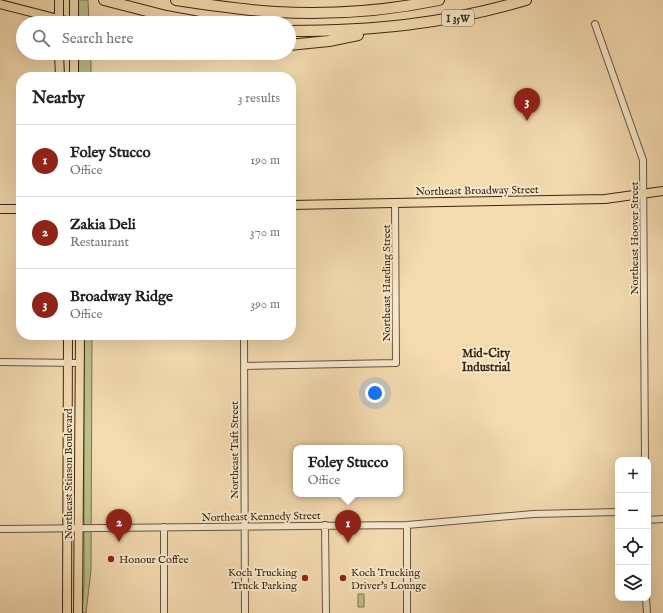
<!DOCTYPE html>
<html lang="en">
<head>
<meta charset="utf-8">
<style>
	body { margin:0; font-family:"IM FELL English",serif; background:#f6f6f6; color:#202124 }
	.controls { position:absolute; right:12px; bottom:12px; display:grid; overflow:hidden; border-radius:8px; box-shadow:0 4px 16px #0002 }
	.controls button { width:36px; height:36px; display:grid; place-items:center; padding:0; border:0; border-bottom:1px solid #e0e0e0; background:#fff; color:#202124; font:20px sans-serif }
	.you { position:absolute; left:375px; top:393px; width:14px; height:14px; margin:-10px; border:3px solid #fff; border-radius:50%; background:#1a73e8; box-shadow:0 0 0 6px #1a73e833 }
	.badge { display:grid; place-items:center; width:26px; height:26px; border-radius:50%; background:#8f2418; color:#fff; font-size:13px; font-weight:700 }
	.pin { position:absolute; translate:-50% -33px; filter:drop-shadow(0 1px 2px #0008) }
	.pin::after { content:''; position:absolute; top:21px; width:14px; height:12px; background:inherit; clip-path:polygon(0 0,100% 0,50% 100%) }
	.popup { position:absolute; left:293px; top:445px; width:110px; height:52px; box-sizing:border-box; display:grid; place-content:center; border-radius:8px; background:#fff; filter:drop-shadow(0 1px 3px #0005); font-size:13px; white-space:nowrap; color:#757577 }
	.popup b { font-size:15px; color:#202124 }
	.popup::after { content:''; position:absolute; left:50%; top:100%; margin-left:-8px; border:8px solid transparent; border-top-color:#fff }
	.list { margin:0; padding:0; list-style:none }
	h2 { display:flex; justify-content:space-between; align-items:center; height:52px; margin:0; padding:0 16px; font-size:17px }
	h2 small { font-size:13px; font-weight:400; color:#757577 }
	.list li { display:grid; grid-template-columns:26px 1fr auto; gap:12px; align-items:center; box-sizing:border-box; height:72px; padding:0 16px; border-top:1px solid #e0e0e0 }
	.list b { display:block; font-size:15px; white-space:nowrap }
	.list p { margin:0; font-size:13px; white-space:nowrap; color:#757577 }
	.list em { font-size:13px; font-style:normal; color:#757577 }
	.icon { flex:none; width:22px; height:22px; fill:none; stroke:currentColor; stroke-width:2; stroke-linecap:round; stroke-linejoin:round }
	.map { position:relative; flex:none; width:663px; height:613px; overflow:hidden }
	.search { position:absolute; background:#fff; box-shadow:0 4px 16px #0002; left:16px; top:16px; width:280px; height:44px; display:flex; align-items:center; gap:10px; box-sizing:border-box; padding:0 14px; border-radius:22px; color:#757577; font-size:15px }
	.panel { position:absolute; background:#fff; box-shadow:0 4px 16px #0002; left:16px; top:72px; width:280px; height:268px; border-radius:16px }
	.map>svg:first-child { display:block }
	.green { fill:#bac08b; stroke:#7a744e }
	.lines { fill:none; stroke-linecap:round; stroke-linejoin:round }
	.minor-casing { stroke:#685438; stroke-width:8 }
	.major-casing { stroke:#392710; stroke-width:10 }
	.highway-casing { stroke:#392710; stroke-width:12 }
	.minor { stroke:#f7e7cb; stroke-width:6 }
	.major { stroke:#f3daaf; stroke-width:8 }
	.highway { stroke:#f3daaf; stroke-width:10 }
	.poi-dot { fill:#8f2418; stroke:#f7e7cb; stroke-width:1.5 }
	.labels { text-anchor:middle; stroke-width:4; stroke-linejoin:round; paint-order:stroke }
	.shield { fill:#f7e7cb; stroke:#726148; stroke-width:1 }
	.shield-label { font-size:10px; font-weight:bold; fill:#392710 }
	.street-label { font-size:11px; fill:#392710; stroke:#f7e7cb }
	.poi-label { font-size:11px; fill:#392710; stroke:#f7e7cb; text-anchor:start }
	.neighbourhood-label { font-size:12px; font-weight:bold; fill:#392710; stroke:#f7e7cb }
</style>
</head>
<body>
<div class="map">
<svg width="663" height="613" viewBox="0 0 663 613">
	<rect width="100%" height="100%" fill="#f3daaf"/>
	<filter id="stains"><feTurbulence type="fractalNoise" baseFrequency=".005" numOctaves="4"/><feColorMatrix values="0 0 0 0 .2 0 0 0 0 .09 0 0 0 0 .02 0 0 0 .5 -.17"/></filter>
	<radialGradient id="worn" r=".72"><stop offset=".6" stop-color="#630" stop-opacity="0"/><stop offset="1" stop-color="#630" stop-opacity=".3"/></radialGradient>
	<path class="green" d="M78 0H88L89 23H78Z
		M78 53H88L91 62V77H78Z
		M84 335H92L91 570 86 613H82L84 584Z
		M358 594H364V607H358Z"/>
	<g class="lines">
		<defs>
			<path id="minor" d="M595 24 643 160 645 460
				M244 335 245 613
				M0 362 79 363
				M244 366 396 363 395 202
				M648 520 663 519
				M325 525 326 613
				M407 525V613
				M164 527V613
				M0 529 407 525 533 514 618 512
				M646 598 647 613"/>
			<path id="major" d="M74 0V23
				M0 4 74 23
				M59 23V0
				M59 53 60 77
				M74 53V77
				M291 205 605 199 663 191
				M0 209H21
				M67 613 68 335
				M78 613 80 335"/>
			<path id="highway" d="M104 0 166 16 204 23
				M176 0C209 5 242 10 276 12 330 15 386 11 439 0
				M74 23H76
				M289 31C374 31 444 24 526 0
				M289 45 329 41 358 35"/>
		</defs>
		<use href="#minor" class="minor-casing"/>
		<use href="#major" class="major-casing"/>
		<use href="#highway" class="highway-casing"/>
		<use href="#minor" class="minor"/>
		<use href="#major" class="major"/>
		<use href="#highway" class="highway"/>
	</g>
	<g class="poi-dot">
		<circle cx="111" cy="559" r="4"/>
		<circle cx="305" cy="578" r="4"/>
		<circle cx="343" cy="578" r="4"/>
	</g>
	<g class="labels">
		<rect class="shield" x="442" y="10" width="32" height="16" rx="3"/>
		<g class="shield-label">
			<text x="458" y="22">I 35W</text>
		</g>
		<g class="street-label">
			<text transform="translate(477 190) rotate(-1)" y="4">Northeast Broadway Street</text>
			<text transform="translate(634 238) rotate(-90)" y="4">Northeast Hoover Street</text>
			<text transform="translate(386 283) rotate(-90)" y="4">Northeast Harding Street</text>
			<text transform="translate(234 450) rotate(-90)" y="4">Northeast Taft Street</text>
			<text transform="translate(68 474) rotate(-90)" y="4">Northeast Stinson Boulevard</text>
			<text transform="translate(261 516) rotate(-1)" y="4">Northeast Kennedy Street</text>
		</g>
		<g class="poi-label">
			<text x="119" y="563">Honour Coffee</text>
			<text x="297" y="576" text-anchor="end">Koch Trucking<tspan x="297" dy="13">Truck Parking</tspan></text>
			<text x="351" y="576">Koch Trucking<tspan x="351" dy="13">Driver's Lounge</tspan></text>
		</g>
		<g class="neighbourhood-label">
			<text x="486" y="357">Mid-City<tspan x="486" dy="14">Industrial</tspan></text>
		</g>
	</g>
	<rect width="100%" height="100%" filter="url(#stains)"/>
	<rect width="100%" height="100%" fill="url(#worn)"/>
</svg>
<div class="controls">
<button>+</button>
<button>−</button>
<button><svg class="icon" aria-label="locate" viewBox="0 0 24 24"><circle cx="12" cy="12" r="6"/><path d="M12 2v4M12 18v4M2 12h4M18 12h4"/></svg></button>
<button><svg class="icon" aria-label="layers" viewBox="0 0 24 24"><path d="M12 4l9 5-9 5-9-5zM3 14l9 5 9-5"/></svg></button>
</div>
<div class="you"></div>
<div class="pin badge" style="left:348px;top:543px">1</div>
<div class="popup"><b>Foley Stucco</b>Office</div>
<div class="pin badge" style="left:119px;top:542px">2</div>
<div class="pin badge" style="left:527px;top:121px">3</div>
<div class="search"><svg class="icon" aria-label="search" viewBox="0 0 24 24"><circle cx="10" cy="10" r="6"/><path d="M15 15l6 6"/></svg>Search here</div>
<section class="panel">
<h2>Nearby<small>3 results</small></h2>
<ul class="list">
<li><span class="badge">1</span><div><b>Foley Stucco</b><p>Office</p></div><em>190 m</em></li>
<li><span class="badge">2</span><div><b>Zakia Deli</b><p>Restaurant</p></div><em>370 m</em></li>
<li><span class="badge">3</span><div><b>Broadway Ridge</b><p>Office</p></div><em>390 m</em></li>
</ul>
</section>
</div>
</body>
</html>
